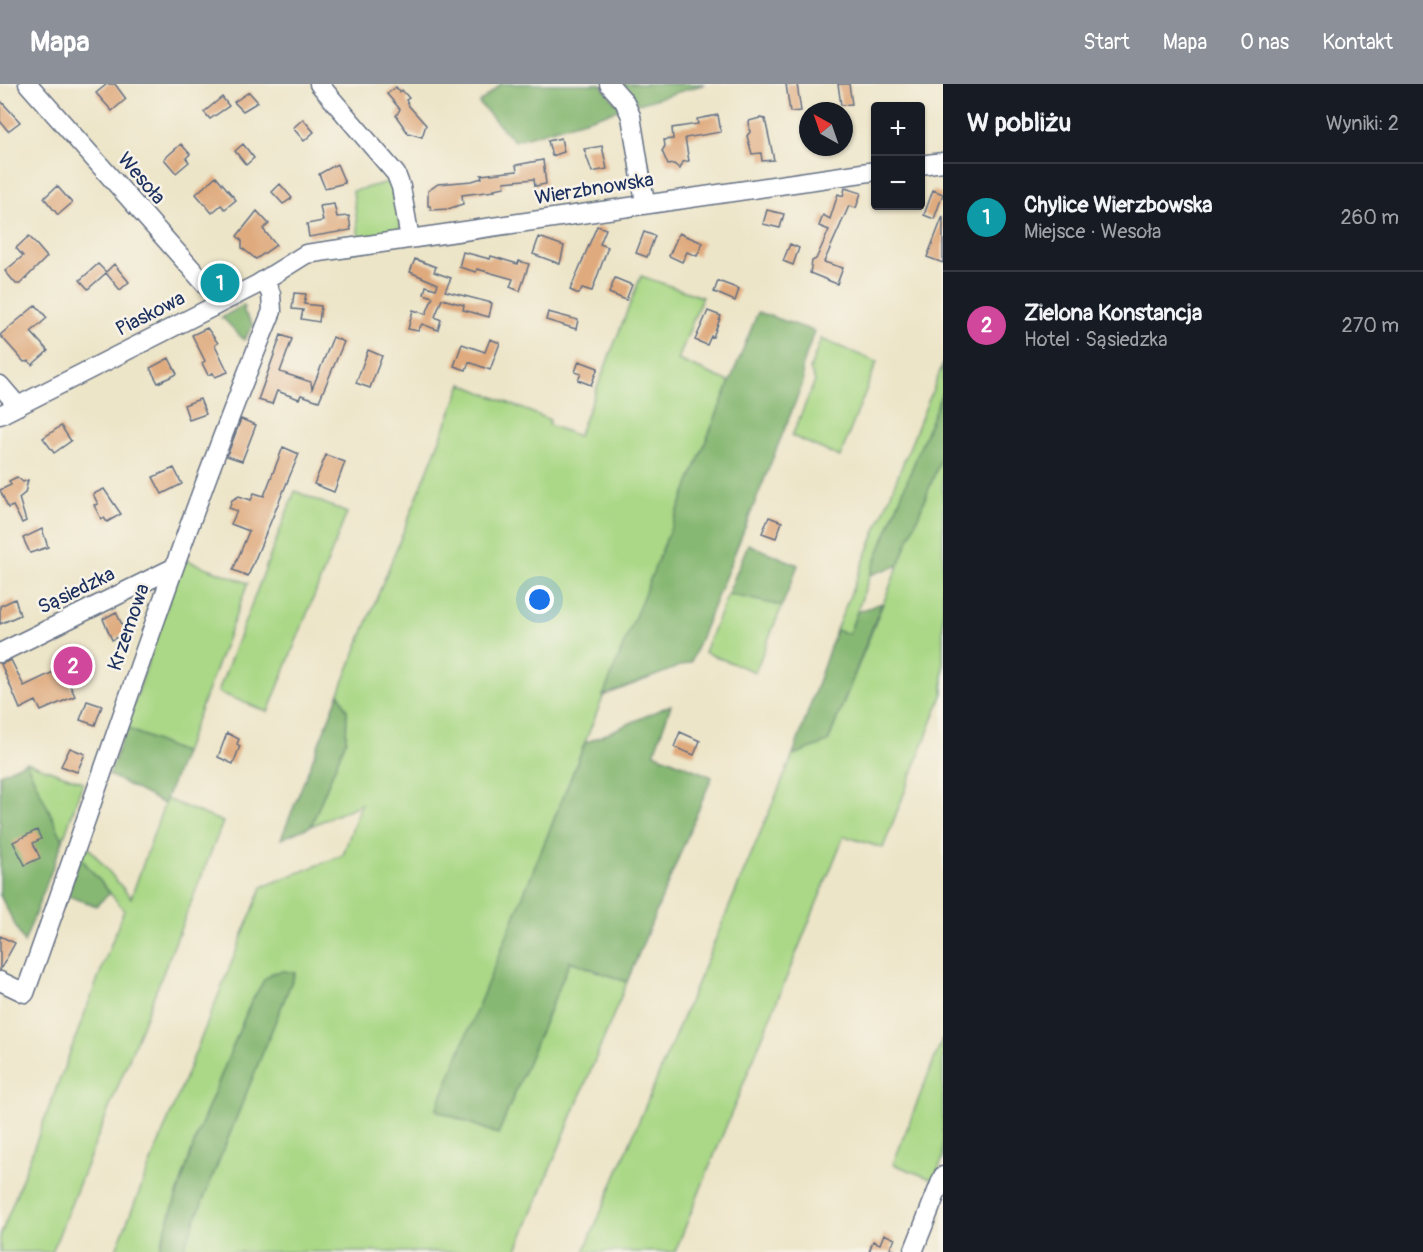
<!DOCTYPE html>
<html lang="pl">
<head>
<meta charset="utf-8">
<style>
	body { margin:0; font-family:Pangolin,sans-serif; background:#20242c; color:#f1f3f6 }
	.controls { position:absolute; right:18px; top:18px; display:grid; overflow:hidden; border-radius:6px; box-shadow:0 2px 4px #0004 }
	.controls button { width:54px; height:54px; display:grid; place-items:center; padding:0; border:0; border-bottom:2px solid #363941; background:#171b24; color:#f1f3f6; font:30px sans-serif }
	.compass { position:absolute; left:799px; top:18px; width:54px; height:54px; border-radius:50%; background:#171b24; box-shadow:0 2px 4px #0004; rotate:320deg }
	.you { position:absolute; left:540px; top:516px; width:21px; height:21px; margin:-15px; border:4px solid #fff; border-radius:50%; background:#1a73e8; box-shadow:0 0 0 9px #1a73e833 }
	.badge { display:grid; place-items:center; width:39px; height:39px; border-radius:50%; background:#8c9099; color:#fff; font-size:20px; font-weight:700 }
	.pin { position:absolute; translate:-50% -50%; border:3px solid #fff; box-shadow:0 2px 6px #0006 }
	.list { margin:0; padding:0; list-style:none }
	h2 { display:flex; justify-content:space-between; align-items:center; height:78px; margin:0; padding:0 24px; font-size:26px }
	h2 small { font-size:20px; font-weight:400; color:#9ea1a6 }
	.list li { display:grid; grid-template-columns:39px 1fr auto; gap:18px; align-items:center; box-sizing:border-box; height:108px; padding:0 24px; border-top:2px solid #363941 }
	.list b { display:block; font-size:22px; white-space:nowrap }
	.list p { margin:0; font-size:20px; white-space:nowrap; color:#9ea1a6 }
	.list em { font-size:20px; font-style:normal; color:#9ea1a6 }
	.map { position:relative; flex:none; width:943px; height:1168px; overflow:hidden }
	header { display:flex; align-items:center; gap:36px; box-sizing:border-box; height:84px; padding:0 30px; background:#8c9099; color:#fff }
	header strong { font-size:28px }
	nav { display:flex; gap:33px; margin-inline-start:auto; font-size:21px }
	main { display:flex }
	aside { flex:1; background:#171b24 }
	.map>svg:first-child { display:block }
	.green { fill:#aad886; stroke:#628472; stroke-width:1.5 }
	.forest { fill:#87b873; stroke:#517468; stroke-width:1.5 }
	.building { fill:#dfaa7e }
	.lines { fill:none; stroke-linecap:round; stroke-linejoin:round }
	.minor-casing { stroke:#646f83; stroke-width:21 }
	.minor { stroke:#fff; stroke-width:18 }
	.labels { text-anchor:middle; stroke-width:5; stroke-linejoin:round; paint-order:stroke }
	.street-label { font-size:20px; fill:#1b2f5e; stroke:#f7f3e8 }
</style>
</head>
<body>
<header>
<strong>Mapa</strong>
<nav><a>Start</a><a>Mapa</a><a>O nas</a><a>Kontakt</a></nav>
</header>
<main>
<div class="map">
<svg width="943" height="1168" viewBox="0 0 943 1168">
	<rect width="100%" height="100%" fill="#f7f3e8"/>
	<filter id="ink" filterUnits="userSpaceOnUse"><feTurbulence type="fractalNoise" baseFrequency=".0167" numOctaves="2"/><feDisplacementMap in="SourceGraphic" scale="12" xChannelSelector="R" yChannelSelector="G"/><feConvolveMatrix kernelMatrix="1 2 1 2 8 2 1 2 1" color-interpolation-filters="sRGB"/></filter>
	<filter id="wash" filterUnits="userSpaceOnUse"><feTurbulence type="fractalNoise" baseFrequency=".008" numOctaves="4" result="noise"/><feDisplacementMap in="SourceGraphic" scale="24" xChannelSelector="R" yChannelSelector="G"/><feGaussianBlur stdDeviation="1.35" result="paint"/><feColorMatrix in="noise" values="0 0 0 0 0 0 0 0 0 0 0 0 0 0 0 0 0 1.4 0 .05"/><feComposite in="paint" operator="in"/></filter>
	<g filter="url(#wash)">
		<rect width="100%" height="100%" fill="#ede5c8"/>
		<path class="green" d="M393 97 401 147 359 154 353 107Z
			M641 192 702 213 678 276 730 298 437 1026 498 1050 570 877 627 898 516 1168H182L295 889 284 887 250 920 197 1051 158 1168H115L262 803 343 771 361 720 311 742 346 656 347 627 339 609 462 300 550 336 549 341 578 352Z
			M821 255 877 278 840 373 792 352 815 297 810 285Z
			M943 280V306L870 491 849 550 836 546Z
			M943 369V609L883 764 844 752 675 1168H584L793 671 828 658Z
			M295 407 347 429 268 628 218 608Z
			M183 475 248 499 184 669 126 644Z
			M728 510 782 522 755 588 704 568Z
			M26 678 83 698 63 756Z
			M166 715 223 738 52 1168H0V1153L124 826 80 773 85 759 131 814Z
			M943 953V1074L934 1096 893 1080Z"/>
		<path class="forest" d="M501 0H600L621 25 514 57 479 19Z
			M620 0H705L639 20Z
			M244 221V228L253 241 244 256 225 236 221 234Z
			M758 228 814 247 802 284 803 299 691 578 603 612Z
			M943 306V369L899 481 870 491Z
			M748 460 798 481 782 522 728 510Z
			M882 519 828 658 793 671 836 546 849 550 857 528Z
			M339 609 347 627 346 656 311 742 281 755Z
			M671 621 654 669 712 693 627 898 570 877 498 1050 436 1026 585 659Z
			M126 644 184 669 164 720 109 691Z
			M26 678 63 756 24 859 0 811V690Z
			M80 773 110 809 96 822 66 811Z
			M284 887 295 889 182 1168H158L197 1051 250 920 264 896 272 889Z"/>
		<g id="blocks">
			<path class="building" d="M107 0H115L126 15 112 27 96 9Z
				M786 0H797L801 27 790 28Z
				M838 0H849L852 20 841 21Z
				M396 3 400 8 402 6 409 14 406 16 409 22 426 41 422 53 408 49 396 32 400 25 387 10Z
				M249 8 258 18 243 27 234 18Z
				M222 13 229 22 210 35 204 28Z
				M0 16 20 38 8 47 0 37Z
				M718 31 721 48 685 54 689 77 683 78 680 85 674 80 668 81 662 67 665 62 664 56 673 55 672 44 698 40 697 35Z
				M760 34 765 35 774 76 762 77 761 69 752 70 747 52 750 48 749 37Z
				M303 35 314 48 304 57 293 44Z
				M561 54 564 68 552 72 548 57Z
				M181 60 190 70 186 74 189 78 176 89 164 75Z
				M243 60 254 74 246 81 235 67Z
				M602 62 607 85 592 88 584 65Z
				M543 76 546 100 535 102 534 95 504 98 505 103 494 105 495 107 462 111 463 120 448 125 431 126 430 122H428V107L438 100 472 97 482 94 481 91 517 87 516 81Z
				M337 80 345 99 325 104 319 90Z
				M216 92 236 116 225 125 221 121 212 129 196 110Z
				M280 100 292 114 283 120 272 108Z
				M57 102 72 119 58 131 44 114Z
				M845 104 861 109 856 124 849 122 824 178 843 184 837 200 810 189 812 177 816 175 829 146 819 142 823 131 830 135 838 110 843 112Z
				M933 106 943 110 934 135 924 131Z
				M334 120 337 133 349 132 351 146 309 153 307 140 323 137 320 122Z
				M767 126 784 130 780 144 763 140Z
				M257 127 269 140 263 145 276 161 256 175 242 164V157L237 152Z
				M943 132V179L927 173Z
				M597 142 606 145 600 160 608 163 592 207 582 204 579 210 570 206Z
				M644 148 655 152 647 173 636 169Z
				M679 149 703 159 697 172 687 168 682 178 669 172Z
				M29 152 47 173 20 200H16L5 187 23 172 16 164Z
				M539 153 564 162 560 180 533 170Z
				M790 160 799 164 793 181 783 177Z
				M463 168 490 175 491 172 518 180 519 177 529 180 520 207 510 203 513 195 477 185 476 188 459 183Z
				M415 175 436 183 434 188 451 194 445 207 492 219 489 233 463 226 464 221 442 215 435 233 441 236 438 246 422 240 418 247 408 245 413 226 426 230 433 213 424 210 426 202 436 205 438 200 410 188Z
				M98 180 106 188 114 180 129 198 120 206 106 189 88 205 80 196Z
				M615 194 632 201 626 216 609 209Z
				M718 197 739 205 735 217 714 208Z
				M294 209 306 210 304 220 321 222 319 238 301 235 303 226 292 225Z
				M36 221 47 234 31 248 48 267 32 281 29 277 24 278 0 251Z
				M708 227 721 232 713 253 711 252 707 261 695 256Z
				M548 228 578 236 576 245 546 236Z
				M207 244 218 259 215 261 228 288 215 293 213 289 208 291 202 279 205 277 192 251Z
				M281 251 292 255 280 288 311 298 312 305 333 253 344 258 319 317 301 311 299 315 277 307 272 320 258 316Z
				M490 255 500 259 490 286 469 278 466 286 454 282 462 260 485 268Z
				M368 266 382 272 370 304 356 299Z
				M169 274 177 290 158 299 150 284Z
				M579 277 598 284 591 301 578 296 581 290 575 288Z
				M200 315 206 330 189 336 184 321Z
				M241 335 256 341 242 377 227 372Z
				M61 342 71 357 54 369 43 354Z
				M283 363 299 370 248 492 233 486 249 447 231 440 237 427 229 424 232 416 239 412 251 416 254 409 264 412Z
				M326 371 345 378 334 408 314 400Z
				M174 384 182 400 162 410 153 393Z
				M17 393 23 398 28 396 25 409 19 414 26 437 22 439 13 422 8 424 0 406 11 401 9 397Z
				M104 405 121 430 107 438 104 434 101 435 94 421 98 420 93 410Z
				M769 433 782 438 776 454 762 449Z
				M42 445 48 463 30 469 23 454Z
				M15 515 20 531 0 540V522Z
				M116 528 126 549 112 556 103 535Z
				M78 564 89 588 68 597 75 612 41 627 36 617 20 625 1 580 11 576 24 602 62 584 59 579 69 574 67 569Z
				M87 617 102 622 95 641 80 636Z
				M680 648 700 657 694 671 674 663Z
				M227 649 239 655 237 660 240 662 233 680 218 673Z
				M70 664 85 670 77 688 61 682Z
				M37 746 41 755 33 759 40 774 25 781 13 758Z
				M0 852 15 859 0 886Z
				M884 1150 895 1155 890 1164 898 1168H869L873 1157 880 1160Z"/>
		</g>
	</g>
	<g filter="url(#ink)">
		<use href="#blocks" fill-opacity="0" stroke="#646f83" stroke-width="1.5"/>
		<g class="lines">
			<defs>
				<path id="minor" d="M28 0 221 218
					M319 0 396 90 401 103 410 155
					M609 0 624 17 631 32 645 119
					M920 81 943 78
					M0 301 18 322
					M0 331 258 200 306 170 876 87
					M0 569 173 484
					M0 897 25 909C107 681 180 451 272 227L271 210 264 196
					M913 1168 943 1092"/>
			</defs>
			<use href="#minor" class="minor-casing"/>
			<use href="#minor" class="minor"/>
		</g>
	</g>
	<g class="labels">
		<g class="street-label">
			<text transform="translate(142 94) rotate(49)" y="7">Wesoła</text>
			<text transform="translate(594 104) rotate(-9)" y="7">Wierzbnowska</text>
			<text transform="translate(150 229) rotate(-27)" y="7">Piaskowa</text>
			<text transform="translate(76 506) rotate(-26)" y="7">Sąsiedzka</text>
			<text transform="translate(128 543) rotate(-71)" y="7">Krzemowa</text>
		</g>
	</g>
</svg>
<div class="controls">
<button>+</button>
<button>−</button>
</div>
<svg class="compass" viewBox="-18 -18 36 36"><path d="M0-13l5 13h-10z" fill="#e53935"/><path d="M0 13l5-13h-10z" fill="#9ea1a6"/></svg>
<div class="you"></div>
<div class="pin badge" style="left:220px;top:199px;background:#0f9aa8">1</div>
<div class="pin badge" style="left:73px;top:582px;background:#d1479c">2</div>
</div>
<aside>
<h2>W pobliżu<small>Wyniki: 2</small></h2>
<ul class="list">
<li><span class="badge" style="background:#0f9aa8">1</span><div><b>Chylice Wierzbowska</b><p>Miejsce · Wesoła</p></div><em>260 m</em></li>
<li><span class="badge" style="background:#d1479c">2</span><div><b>Zielona Konstancja</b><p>Hotel · Sąsiedzka</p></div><em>270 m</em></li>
</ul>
</aside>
</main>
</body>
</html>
